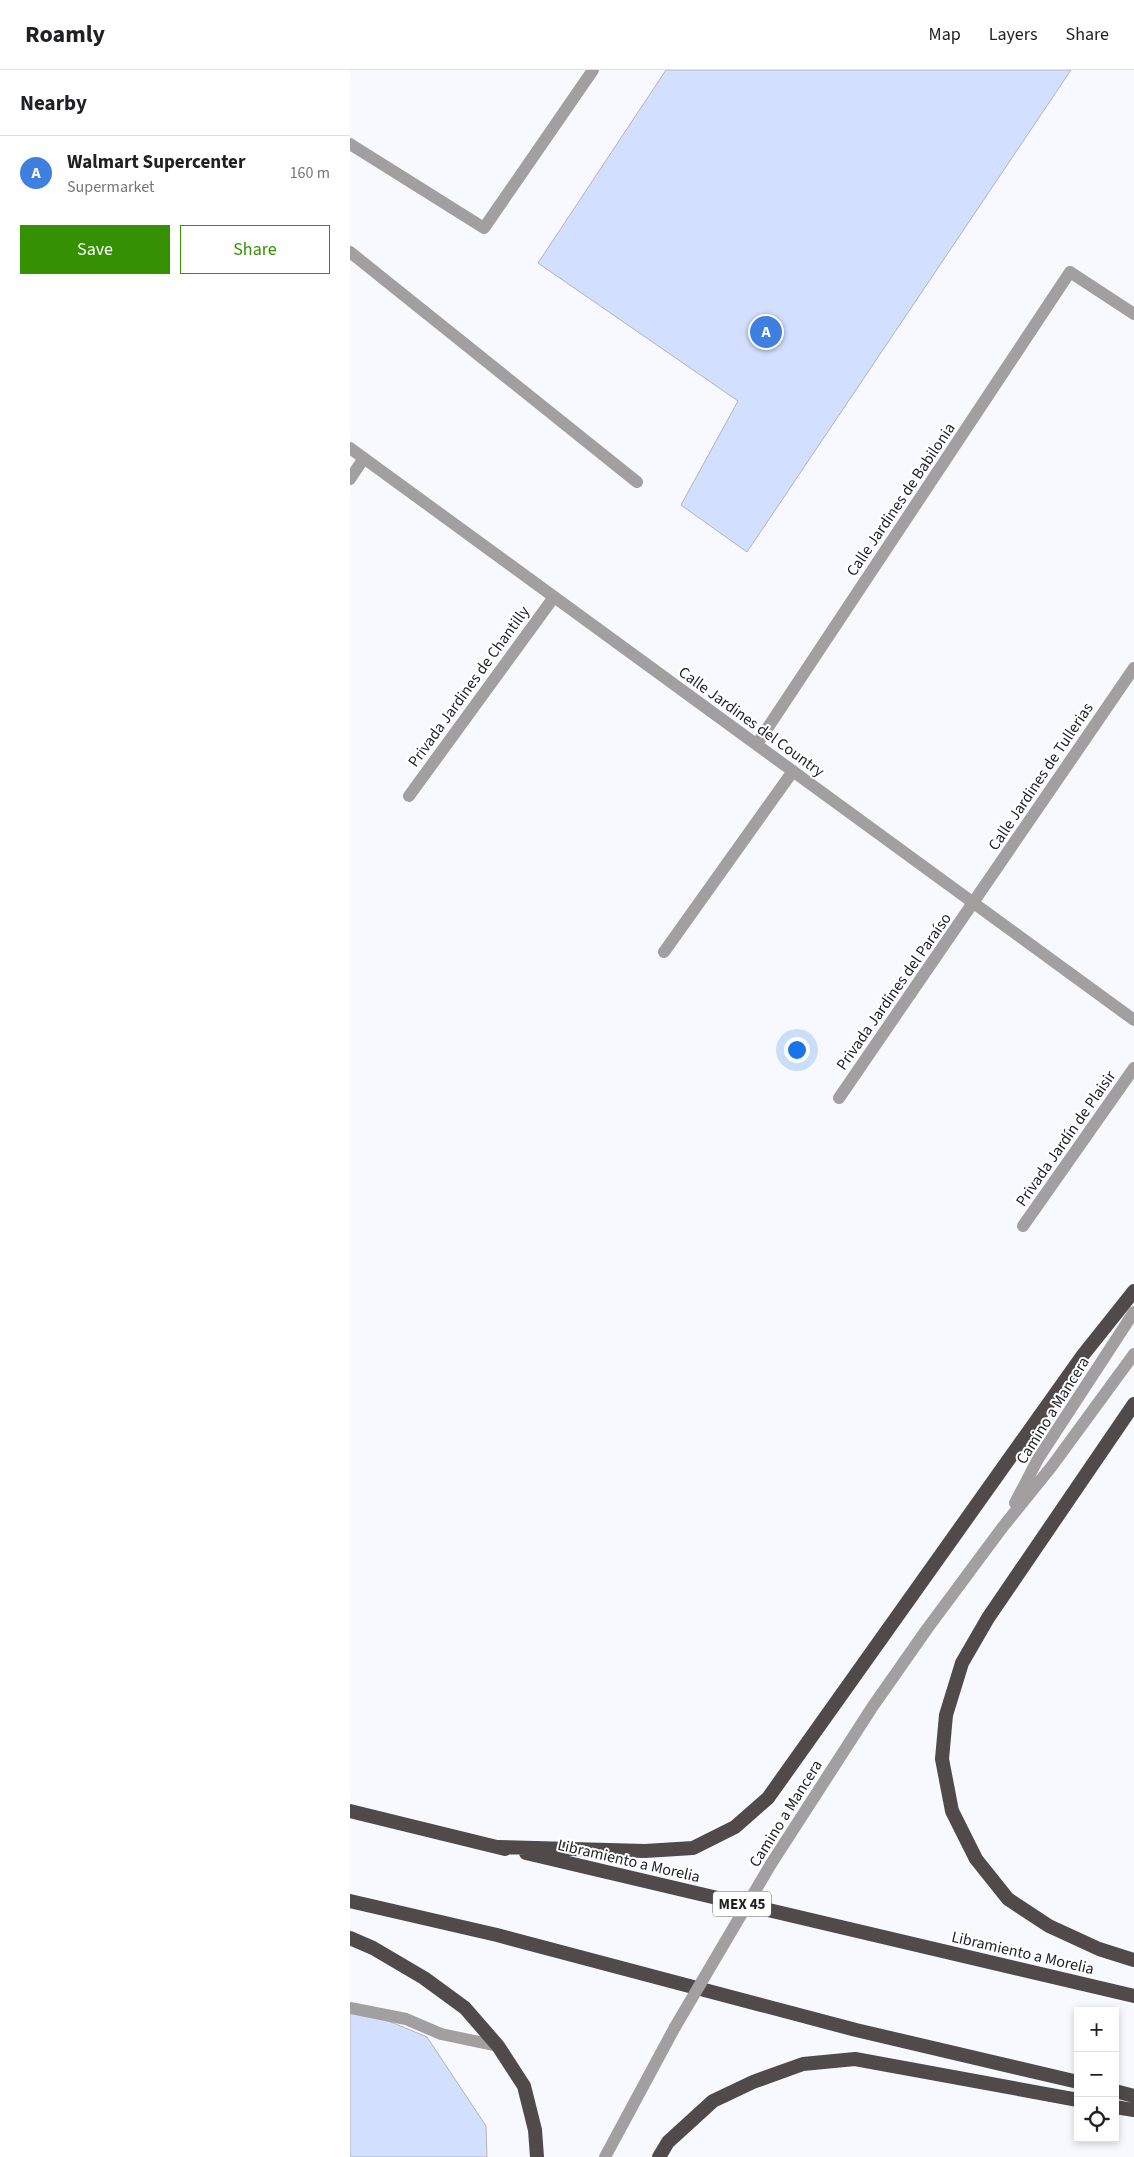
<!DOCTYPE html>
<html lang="en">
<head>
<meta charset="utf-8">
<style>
	body { margin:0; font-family:"Source Sans 3",sans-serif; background:#f2f2f2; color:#202124 }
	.controls { position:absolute; right:15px; bottom:15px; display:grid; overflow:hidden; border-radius:0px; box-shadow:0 2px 8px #0003 }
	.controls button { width:45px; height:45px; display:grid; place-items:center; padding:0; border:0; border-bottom:1px solid #e0e0e0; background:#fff; color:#202124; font:25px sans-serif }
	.you { position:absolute; left:446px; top:979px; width:18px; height:18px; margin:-12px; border:4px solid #fff; border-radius:50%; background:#1a73e8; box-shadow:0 0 0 8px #1a73e833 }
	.badge { display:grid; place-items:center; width:32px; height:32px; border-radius:50%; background:#369102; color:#fff; font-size:16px; font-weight:700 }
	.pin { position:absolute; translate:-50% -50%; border:2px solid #fff; box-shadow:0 1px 5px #0006 }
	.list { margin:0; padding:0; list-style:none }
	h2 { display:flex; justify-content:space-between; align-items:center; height:65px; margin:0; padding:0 20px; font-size:21px }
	h2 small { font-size:16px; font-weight:400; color:#757577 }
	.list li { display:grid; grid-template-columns:32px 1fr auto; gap:15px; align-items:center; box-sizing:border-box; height:75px; padding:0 20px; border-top:1px solid #e0e0e0 }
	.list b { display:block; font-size:19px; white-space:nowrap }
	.list p { margin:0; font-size:16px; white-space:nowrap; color:#757577 }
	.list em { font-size:16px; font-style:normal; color:#757577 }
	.actions { display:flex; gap:10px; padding:15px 20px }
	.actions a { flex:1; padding:11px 0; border:1px solid #369102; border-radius:0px; text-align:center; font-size:18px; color:#369102 }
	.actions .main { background:#369102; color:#fff }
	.icon { flex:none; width:28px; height:28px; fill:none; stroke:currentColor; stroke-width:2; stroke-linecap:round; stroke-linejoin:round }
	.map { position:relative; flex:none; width:784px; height:2087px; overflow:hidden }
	header { display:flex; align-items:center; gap:30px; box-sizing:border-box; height:70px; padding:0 25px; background:#fff; border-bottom:1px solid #e0e0e0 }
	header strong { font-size:24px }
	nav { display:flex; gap:28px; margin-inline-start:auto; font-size:18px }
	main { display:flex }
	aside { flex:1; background:#fff }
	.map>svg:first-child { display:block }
	.building { fill:#d2dffe; stroke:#b2b4b9 }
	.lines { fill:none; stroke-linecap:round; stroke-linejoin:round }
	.service { stroke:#a29fa0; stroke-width:12 }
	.minor { stroke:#a29fa0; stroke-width:12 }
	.tertiary { stroke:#a29fa0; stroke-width:12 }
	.trunk { stroke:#504a4a; stroke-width:14 }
	.tertiary-bridge { stroke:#a29fa0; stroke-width:12 }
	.labels { text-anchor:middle; stroke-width:4; stroke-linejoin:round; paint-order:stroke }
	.shield { fill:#fff; stroke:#626364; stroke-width:1 }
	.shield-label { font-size:15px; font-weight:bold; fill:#1f2022 }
	.street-label { font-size:16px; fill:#1f2022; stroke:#fff }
</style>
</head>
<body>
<header>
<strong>Roamly</strong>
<nav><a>Map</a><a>Layers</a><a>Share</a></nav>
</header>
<main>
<aside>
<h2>Nearby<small></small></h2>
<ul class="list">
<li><span class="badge" style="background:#3f7fe0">A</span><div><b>Walmart Supercenter</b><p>Supermarket</p></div><em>160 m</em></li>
</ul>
<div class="actions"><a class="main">Save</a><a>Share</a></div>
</aside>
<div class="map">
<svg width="784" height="2087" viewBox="0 0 784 2087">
	<rect width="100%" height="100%" fill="#f7f9fe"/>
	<path class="building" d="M316 0H721L397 482 331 435 388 331 188 193Z
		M0 1935 77 1967 136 2056 137 2087H0Z"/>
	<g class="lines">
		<path class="service" d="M0 74 134 158 243 0
			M0 182 287 412
			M0 1938 56 1949 91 1964 148 1976"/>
		<path class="minor" d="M0 378 784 950
			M0 409 14 388
			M407 674 720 202 784 244
			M59 726 204 527
			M314 882 443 701
			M489 1028 784 598
			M673 1156 784 998"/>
		<path class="tertiary" d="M665 1433 688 1389 784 1242
			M421 1794 523 1636 577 1559 652 1458 702 1396 784 1284
			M255 2087 325 1957"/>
		<path class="trunk" d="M784 1334 638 1548 612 1593 596 1645 592 1689 602 1741 626 1789 658 1829 699 1856 749 1879 784 1890
			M0 1741 155 1779
			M148 1777 295 1781 343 1778 385 1757 418 1728 733 1285 784 1221
			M176 1783 784 1926
			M0 1831 147 1865 506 1960 728 2012
			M0 1868 23 1878 74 1908 115 1938 148 1976 174 2016 185 2060 187 2087
			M765 2021 784 2026
			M765 2037 784 2040
			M309 2087 318 2072 363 2031 403 2012 453 1994 505 1989 728 2030"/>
		<path class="tertiary-bridge" d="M325 1957 421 1794"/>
	</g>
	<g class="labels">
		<rect class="shield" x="363" y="1821.5" width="58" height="25" rx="4"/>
		<g class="shield-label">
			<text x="392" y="1839">MEX 45</text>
		</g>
		<g class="street-label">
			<text transform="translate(550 429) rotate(-56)" y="6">Calle Jardines de Babilonia</text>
			<text transform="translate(118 616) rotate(-54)" y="6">Privada Jardines de Chantilly</text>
			<text transform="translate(402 651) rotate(36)" y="6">Calle Jardines del Country</text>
			<text transform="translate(690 706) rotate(-56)" y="6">Calle Jardines de Tullerias</text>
			<text transform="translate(543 921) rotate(-55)" y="6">Privada Jardines del Paraíso</text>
			<text transform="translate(715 1068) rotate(-55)" y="6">Privada Jardín de Plaisir</text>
			<text transform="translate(702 1340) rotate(-58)" y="6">Camino a Mancera</text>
			<text transform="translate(435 1743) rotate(-58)" y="6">Camino a Mancera</text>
			<text transform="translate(279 1790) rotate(13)" y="6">Libramiento a Morelia</text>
			<text transform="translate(673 1882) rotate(13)" y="6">Libramiento a Morelia</text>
		</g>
	</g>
</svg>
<div class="controls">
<button>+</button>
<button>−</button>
<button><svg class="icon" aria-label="locate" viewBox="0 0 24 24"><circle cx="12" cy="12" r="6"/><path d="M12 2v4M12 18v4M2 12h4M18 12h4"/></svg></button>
</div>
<div class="you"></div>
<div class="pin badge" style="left:416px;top:262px;background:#3f7fe0">A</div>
</div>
</main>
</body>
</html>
